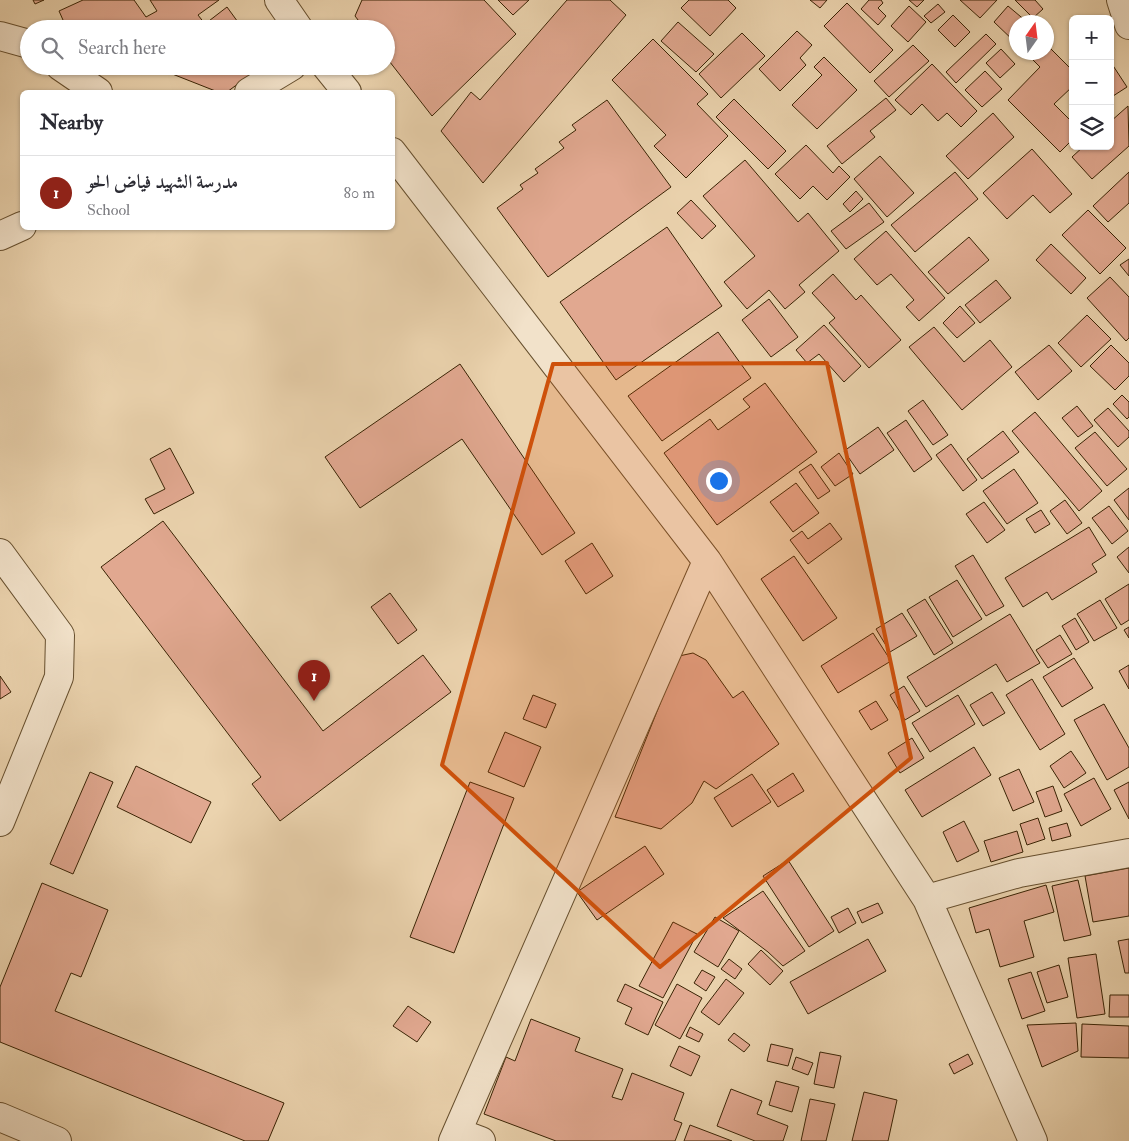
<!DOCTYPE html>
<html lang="en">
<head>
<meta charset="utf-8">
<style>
	body { margin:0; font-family:"IM FELL Double Pica",Amiri,serif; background:#f7f7f7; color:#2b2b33 }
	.controls { position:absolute; right:15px; top:15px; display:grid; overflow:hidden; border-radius:8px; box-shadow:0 1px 4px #0004 }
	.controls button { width:45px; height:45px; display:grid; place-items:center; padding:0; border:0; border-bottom:1px solid #e1e1e2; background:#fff; color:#2b2b33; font:25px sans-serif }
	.compass { position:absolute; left:1009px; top:15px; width:45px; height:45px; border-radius:50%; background:#fff; box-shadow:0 1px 4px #0004; rotate:14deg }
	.you { position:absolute; left:718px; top:480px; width:18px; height:18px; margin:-12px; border:4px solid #fff; border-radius:50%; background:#1a73e8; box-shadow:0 0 0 8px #1a73e833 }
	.badge { display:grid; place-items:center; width:32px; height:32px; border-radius:50%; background:#8f2418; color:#fff; font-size:16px; font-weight:700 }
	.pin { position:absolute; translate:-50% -41px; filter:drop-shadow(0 1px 2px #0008) }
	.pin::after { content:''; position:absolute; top:26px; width:18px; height:15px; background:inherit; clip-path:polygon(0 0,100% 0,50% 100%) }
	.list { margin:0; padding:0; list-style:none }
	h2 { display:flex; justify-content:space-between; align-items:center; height:65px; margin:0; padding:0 20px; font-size:21px }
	h2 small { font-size:16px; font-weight:400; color:#7c7c81 }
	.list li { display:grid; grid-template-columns:32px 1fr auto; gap:15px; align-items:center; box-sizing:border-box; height:75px; padding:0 20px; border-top:1px solid #e1e1e2 }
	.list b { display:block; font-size:19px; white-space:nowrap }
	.list p { margin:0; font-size:16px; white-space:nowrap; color:#7c7c81 }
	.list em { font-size:16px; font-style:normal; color:#7c7c81 }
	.icon { flex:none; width:28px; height:28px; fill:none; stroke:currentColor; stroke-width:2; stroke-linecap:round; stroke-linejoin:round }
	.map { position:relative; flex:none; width:1129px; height:1141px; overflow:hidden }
	.search { position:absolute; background:#fff; box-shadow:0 1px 4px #0004; left:20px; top:20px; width:375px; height:55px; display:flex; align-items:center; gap:12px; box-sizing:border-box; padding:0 18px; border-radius:28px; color:#7c7c81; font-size:19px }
	.panel { position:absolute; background:#fff; box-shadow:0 1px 4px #0004; left:20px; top:90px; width:375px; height:140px; border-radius:8px }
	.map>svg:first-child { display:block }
	.building { fill:#e1a890; stroke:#392304 }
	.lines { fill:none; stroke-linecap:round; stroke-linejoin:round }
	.minor-casing { stroke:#664f2e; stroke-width:30 }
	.minor { stroke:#f2e2ca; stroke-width:28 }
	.marked { fill:#ce510b; fill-opacity:0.2; stroke:#ce510b; stroke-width:4; stroke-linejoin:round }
</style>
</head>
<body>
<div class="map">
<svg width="1129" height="1141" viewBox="0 0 1129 1141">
	<rect width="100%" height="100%" fill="#ebd3ae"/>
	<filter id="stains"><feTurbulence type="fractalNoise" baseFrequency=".004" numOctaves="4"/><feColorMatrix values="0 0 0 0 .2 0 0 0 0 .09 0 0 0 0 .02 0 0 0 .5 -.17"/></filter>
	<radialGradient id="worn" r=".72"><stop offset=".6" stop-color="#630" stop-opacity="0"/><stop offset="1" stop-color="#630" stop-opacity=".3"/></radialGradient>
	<path class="building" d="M33 0H44L35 4Z
		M83 0H134L146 17 157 11 150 0H219L198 15 205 24 227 7 243 29H67L59 11Z
		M362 0H484L516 34 432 116 386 57V29H365L355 16Z
		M498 0H529L513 15Z
		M567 0H610L626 15 483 183 441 131 471 92 480 100Z
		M689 0H728L736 8 710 36 681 8Z
		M810 0H827L820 8Z
		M869 0H881L883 3 878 8 886 16 878 25 861 9Z
		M909 0H924L917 7Z
		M960 0H997L980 18Z
		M1015 0H1035L1043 9 1033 18Z
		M847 3 893 50 870 73 824 26Z
		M938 4 945 12 931 23 924 16Z
		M909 6 926 22 908 42 891 26Z
		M1008 6 1027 22H1016V43L994 22Z
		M953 15 970 32 955 47 938 30Z
		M678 22 714 54 696 72 661 41Z
		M797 31 812 45 800 58 806 65 780 91 759 69Z
		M742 33 765 56 721 98 699 74Z
		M986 34 996 44 956 83 946 72Z
		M653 39 708 94 697 104 728 136 686 178 654 146 666 135 612 80Z
		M1046 44 1073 71V86L1054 104 1073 123V139L1060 152 1008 100 1040 67 1028 55 1030 52H1046Z
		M913 45 929 61 889 97 874 81Z
		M1001 49 1015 64 1000 78 986 63Z
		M824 57 857 90 817 129 792 105 822 75 814 67Z
		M1110 61 1127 87 1110 98Z
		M932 64 977 111 961 127 947 113 938 121 922 104 911 115 895 100Z
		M152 66H262L227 92H218Z
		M985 71 1002 89 982 107 965 90Z
		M886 98 896 110 870 131 875 137 842 164 827 146Z
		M734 99 786 151 768 169 716 117Z
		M607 100 671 187 548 277 497 208 523 189 520 185 538 173 535 169 564 148 559 142 576 130 572 125Z
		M1128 106 1129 146 1092 179 1072 157 1084 146H1110V122Z
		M993 113 1014 137 968 179 946 156Z
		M806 145 833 173 839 166 850 177 827 200 813 186 800 199 775 174Z
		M1032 149 1072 194 1050 213 1033 195 1007 219 983 193Z
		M880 156 914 193 887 217 854 179Z
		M745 160 798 222 808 213 839 251 799 285 805 292 785 309 769 290 747 309 724 282 755 256 703 196Z
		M955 172 978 199 915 252 891 225Z
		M1129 172V203L1108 222 1093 206Z
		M856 191 863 199 850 212 843 204Z
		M691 200 716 226 702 239 677 213Z
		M869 203 884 222 846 249 831 231Z
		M1088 210 1126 248 1100 274 1062 235Z
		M667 227 722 306 616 380 560 302Z
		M886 231 945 298 919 321 906 307 914 300 891 274 877 285 854 259Z
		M969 237 989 260 948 294 928 272Z
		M1051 244 1086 278 1071 294 1036 260Z
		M1129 259V276L1120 265Z
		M833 274 856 300 861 295 901 340 869 368 829 323 835 318 812 293Z
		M1110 277 1129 297V338L1126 341 1087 298Z
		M996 280 1011 298 980 323 965 305Z
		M769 299 798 337 771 357 742 320Z
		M960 306 975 323 957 338 943 323Z
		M1087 315 1111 339 1081 367 1058 343Z
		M824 325 861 366 844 382 819 354 807 363 796 350Z
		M934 327 964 362 990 340 1012 367 962 410 909 347Z
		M718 332 751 378 662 441 628 396Z
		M1049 345 1072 371 1038 400 1015 372Z
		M1111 345 1129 363V376L1115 390 1090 366Z
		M460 364 575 533 542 555 462 439 360 508 325 457Z
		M765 383 817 452 717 525 664 453 710 419 718 430 750 407 743 399Z
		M1122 395 1129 402V417L1127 419 1113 404Z
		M923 400 948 435 933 445 908 411Z
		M1077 406 1093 426 1078 437 1062 418Z
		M1108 408 1129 431V437L1118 447 1094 420Z
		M1035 412 1102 491 1079 511 1012 431Z
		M906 420 932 459 914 472 887 433Z
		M878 427 894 450 860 474 844 451Z
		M1003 431 1019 452 982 479 967 459Z
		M1095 432 1127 469 1107 486 1075 448Z
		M951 444 977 480 963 491 936 455Z
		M170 448 194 493 154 514 145 499 165 489 150 459Z
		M839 453 853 474 835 486 821 467Z
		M811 464 830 491 818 499 799 472Z
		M1014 469 1038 503 1007 524 983 491Z
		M796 483 819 513 793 532 770 502Z
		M1129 488V520L1114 500Z
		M1065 500 1082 523 1067 534 1050 511Z
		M984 502 1005 530 987 543 966 514Z
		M1109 506 1128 531 1112 544 1092 518Z
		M1041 510 1050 524 1035 533 1026 519Z
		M163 521 323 731 423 655 451 692 280 821 252 784 261 777 101 567Z
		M830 523 842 539 808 564 790 540 802 531 808 539Z
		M1089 527 1106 555 1092 564 1097 572 1052 600 1047 592 1023 607 1005 578Z
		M592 543 613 576 586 594 565 561Z
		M1129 547V573L1117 557Z
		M973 555 1004 606 986 616 955 566Z
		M794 556 837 618 803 641 761 579Z
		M957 580 982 619 953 637 929 597Z
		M1129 584V620L1121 625 1105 599Z
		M390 593 417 630 398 644 371 607Z
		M925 599 953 643 934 655 907 610Z
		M1100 600 1117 628 1094 641 1077 614Z
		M902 613 917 636 890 652 876 629Z
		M1010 614 1040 663 1007 682 996 664 926 707 907 677Z
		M1075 618 1089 642 1076 650 1062 626Z
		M1129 627V638L1124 630Z
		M873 633 891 661 838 693 821 666Z
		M1060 635 1072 654 1048 668 1036 650Z
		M693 653 706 660 733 698 743 691 779 744 716 789 704 781 692 803 661 829 615 817 679 656Z
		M1074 658 1093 688 1062 707 1043 677Z
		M1129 665V689L1119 671Z
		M0 676 11 692 0 699Z
		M1032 679 1065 734 1040 750 1006 695Z
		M904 686 920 711 905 720 890 695Z
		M992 692 1005 713 983 726 970 705Z
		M533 695 556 704 546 728 523 719Z
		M958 695 975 724 930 752 912 723Z
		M876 701 888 720 871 730 859 711Z
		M1104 704 1129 748V767L1107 780 1074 720Z
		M505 732 541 747 524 787 488 772Z
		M912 738 924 758 900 773 888 753Z
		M974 747 991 775 922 817 905 790Z
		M1071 751 1086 773 1064 788 1050 766Z
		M136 766 211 802 191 843 117 807Z
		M1019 769 1034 802 1013 811 999 778Z
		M90 772 113 782 73 874 50 864Z
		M793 773 804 791 778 807 767 790Z
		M752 774 771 802 732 827 714 798Z
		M1094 778 1111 809 1081 826 1064 794Z
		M470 782 514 798 454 953 410 937Z
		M1129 782V819L1114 790Z
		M1053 786 1062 811 1045 817 1036 792Z
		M1038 818 1045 839 1027 845 1020 824Z
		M964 821 979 851 957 862 943 832Z
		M1067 823 1071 836 1052 841 1049 828Z
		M1017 831 1023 852 991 862 984 841Z
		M645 846 664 874 597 920 577 892Z
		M788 860 834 931 809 947 763 876Z
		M1129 868V916L1093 922 1085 876Z
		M1078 880 1091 935 1064 941 1052 886Z
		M42 883 108 910 81 977 71 973 55 1011 284 1103 268 1141H245L0 1042V987Z
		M1046 885 1054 912 1024 921 1034 957 1000 967 989 929 976 933 969 908Z
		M763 891 805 951 783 966 768 952 723 918Z
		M878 903 883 913 862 923 857 912Z
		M848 908 856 923 839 933 831 917Z
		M715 917 739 931 718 967 694 952Z
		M673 922 697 934 663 998 639 986Z
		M868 939 886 971 808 1014 790 982Z
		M1129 939V973H1125L1118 941Z
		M761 950 783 971 770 985 748 964Z
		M1096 954 1105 1014 1077 1018 1068 958Z
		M729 959 742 969 735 979 721 969Z
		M1059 965 1068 997 1047 1003 1037 972Z
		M702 970 715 977 706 991 694 983Z
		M1031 972 1045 1011 1022 1019 1008 979Z
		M726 979 744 993 719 1025 701 1012Z
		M625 984 663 1002 648 1035 625 1024 632 1008 617 1001Z
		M677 984 702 998 680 1039 655 1025Z
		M1110 995H1129V1017H1109Z
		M408 1006 431 1022 417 1042 393 1026Z
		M531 1019 580 1038 575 1051 623 1069 612 1097 622 1100 632 1073 684 1093 674 1120 682 1123 675 1141H556L484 1114 506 1057 515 1061Z
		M1076 1023 1078 1051 1042 1067 1027 1025Z
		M1082 1024 1129 1026V1058L1081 1057Z
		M690 1027 703 1034 699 1042 686 1036Z
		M734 1033 750 1045 744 1052 728 1040Z
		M771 1044 793 1049 788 1066 767 1061Z
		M679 1046 700 1056 691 1076 670 1066Z
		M820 1052 841 1056 834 1088 814 1084Z
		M968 1054 973 1064 954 1074 949 1064Z
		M796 1057 813 1063 808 1075 792 1069Z
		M776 1081 799 1087 792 1112 769 1105Z
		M731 1089 762 1101 757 1114 788 1126 783 1141H755L717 1126Z
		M864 1092 897 1100 888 1141H852Z
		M810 1099 835 1104 826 1141H801Z
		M690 1125 732 1141H684Z"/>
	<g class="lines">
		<defs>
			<path id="minor" d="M279 0 299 29
				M1121 0 1129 25
				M0 36 29 44
				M60 66 98 92
				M326 66 347 92
				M249 92 292 66
				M392 152 707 561 927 899 1033 1141
				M0 236 22 226
				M0 553 60 635 59 677 0 822
				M927 899 1019 873 1129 853
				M0 1117 57 1141
				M457 1132 481 1141
				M453 1141 707 561"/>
		</defs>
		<use href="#minor" class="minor-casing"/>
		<use href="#minor" class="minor"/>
	</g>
	<path class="marked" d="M827 363 911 758 660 967 442 765 553 364Z"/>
	<rect width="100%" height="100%" filter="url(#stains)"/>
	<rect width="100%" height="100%" fill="url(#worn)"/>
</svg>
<div class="controls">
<button>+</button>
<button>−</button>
<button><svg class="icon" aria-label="layers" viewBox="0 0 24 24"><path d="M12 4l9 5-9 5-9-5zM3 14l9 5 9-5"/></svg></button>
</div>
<svg class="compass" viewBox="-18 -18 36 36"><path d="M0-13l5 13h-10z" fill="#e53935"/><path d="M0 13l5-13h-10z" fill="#7c7c81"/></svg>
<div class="you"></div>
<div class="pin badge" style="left:314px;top:701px">1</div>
<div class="search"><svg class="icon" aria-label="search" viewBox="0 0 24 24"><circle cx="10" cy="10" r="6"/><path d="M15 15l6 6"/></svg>Search here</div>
<section class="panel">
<h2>Nearby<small></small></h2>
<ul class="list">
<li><span class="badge">1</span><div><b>مدرسة الشهيد فياض الحو</b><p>School</p></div><em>80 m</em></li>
</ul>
</section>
</div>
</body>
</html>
